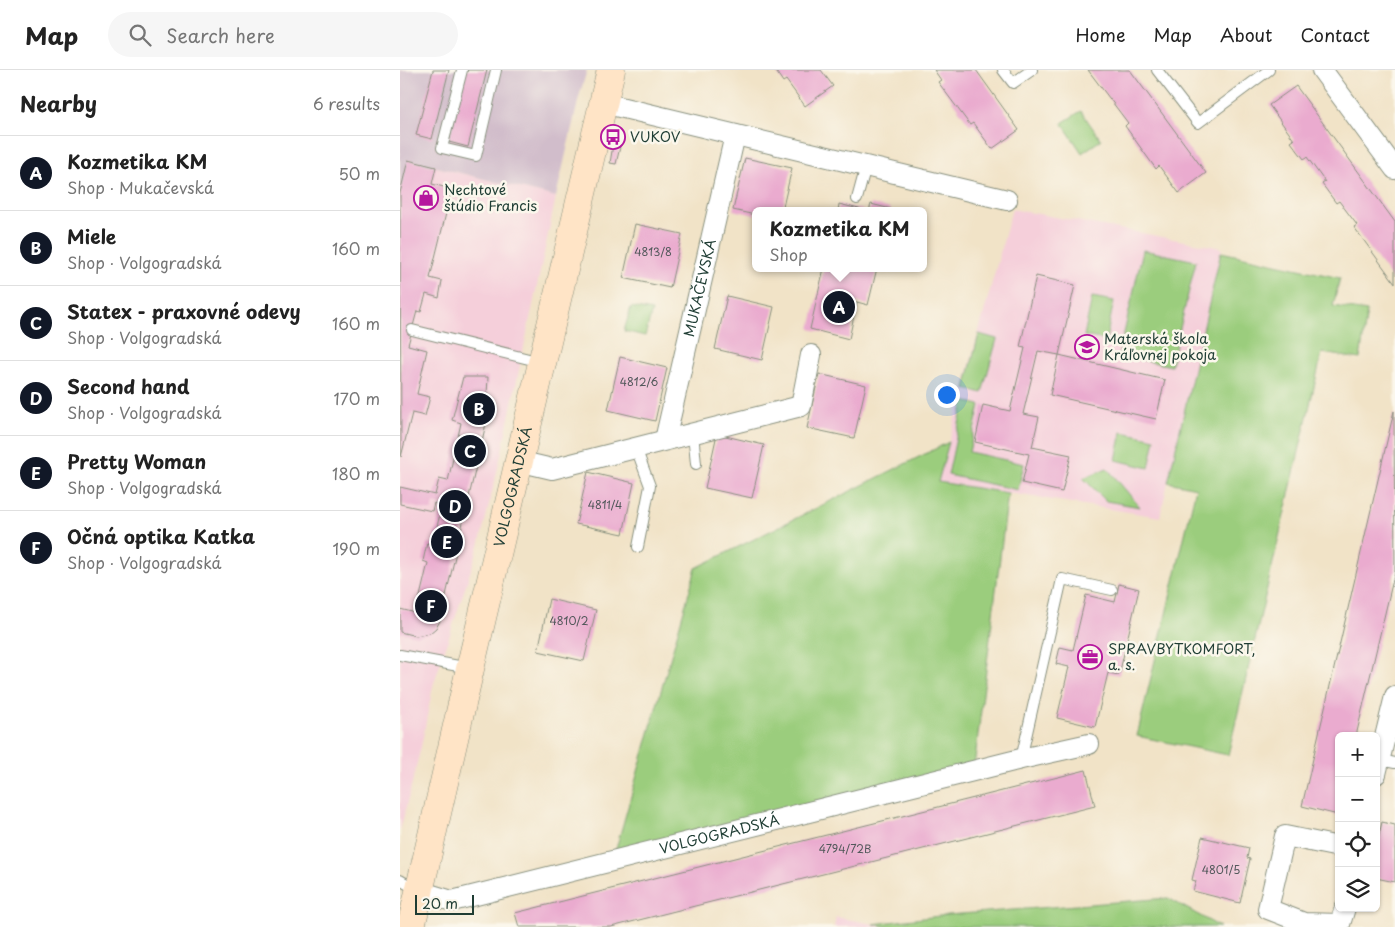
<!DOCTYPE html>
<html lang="en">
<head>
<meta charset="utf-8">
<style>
	body { margin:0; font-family:"Playpen Sans",sans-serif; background:#f6f6f6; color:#222 }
	.controls { position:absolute; right:15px; bottom:15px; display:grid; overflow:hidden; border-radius:8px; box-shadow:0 1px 4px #0004 }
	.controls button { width:45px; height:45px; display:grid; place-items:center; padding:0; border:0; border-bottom:1px solid #e0e0e0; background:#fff; color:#222; font:25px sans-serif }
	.scale { position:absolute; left:15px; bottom:12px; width:59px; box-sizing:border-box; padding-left:5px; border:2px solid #1f3d34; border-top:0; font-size:14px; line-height:18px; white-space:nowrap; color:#1f3d34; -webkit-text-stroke:4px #fbf7ec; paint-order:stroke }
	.you { position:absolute; left:546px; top:324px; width:18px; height:18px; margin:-12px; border:4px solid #fff; border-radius:50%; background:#1a73e8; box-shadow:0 0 0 8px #1a73e833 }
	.badge { display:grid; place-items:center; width:32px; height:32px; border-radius:50%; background:#111827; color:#fff; font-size:16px; font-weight:700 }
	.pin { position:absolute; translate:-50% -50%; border:2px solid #fff; box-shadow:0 1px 5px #0006 }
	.popup { position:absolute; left:352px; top:137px; width:175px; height:65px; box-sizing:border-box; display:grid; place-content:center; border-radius:8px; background:#fff; filter:drop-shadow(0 1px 4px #0005); font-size:16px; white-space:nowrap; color:#767676 }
	.popup b { font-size:19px; color:#222 }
	.popup::after { content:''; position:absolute; left:50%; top:100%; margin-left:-10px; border:10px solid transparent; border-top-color:#fff }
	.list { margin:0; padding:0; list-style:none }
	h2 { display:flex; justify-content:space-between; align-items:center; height:65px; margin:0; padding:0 20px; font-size:21px }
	h2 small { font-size:16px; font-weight:400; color:#767676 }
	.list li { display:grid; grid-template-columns:32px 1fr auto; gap:15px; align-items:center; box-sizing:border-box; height:75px; padding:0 20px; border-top:1px solid #e0e0e0 }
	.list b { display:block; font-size:19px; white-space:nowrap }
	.list p { margin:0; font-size:16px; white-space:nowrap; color:#767676 }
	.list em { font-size:16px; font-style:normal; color:#767676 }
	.icon { flex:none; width:28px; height:28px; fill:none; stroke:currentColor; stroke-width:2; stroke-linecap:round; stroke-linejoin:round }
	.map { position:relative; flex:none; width:995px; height:857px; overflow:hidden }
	header { display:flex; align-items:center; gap:30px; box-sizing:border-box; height:70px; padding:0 25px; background:#fff; border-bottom:1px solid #e0e0e0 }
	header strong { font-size:24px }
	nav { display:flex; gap:28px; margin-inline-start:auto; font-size:18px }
	.search { width:350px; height:45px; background:#f6f6f6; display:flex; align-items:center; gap:12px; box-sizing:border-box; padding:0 18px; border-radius:28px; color:#767676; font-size:19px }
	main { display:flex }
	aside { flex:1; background:#fff }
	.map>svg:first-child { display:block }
	.built { fill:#f5cfda }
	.industrial { fill:#d1bdcb }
	.green { fill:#9bcd7d; stroke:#5d8558 }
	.building { fill:#eaabcf }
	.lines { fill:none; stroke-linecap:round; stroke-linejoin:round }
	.lane-casing { stroke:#88907e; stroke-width:12 }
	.street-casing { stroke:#88907e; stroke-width:22 }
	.secondary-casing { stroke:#88907e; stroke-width:29 }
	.lane { stroke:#fff; stroke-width:10 }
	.street { stroke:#fff; stroke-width:20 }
	.secondary { stroke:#ffe4c6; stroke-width:28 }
	.labels { text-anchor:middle; stroke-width:5; stroke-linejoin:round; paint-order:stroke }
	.number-label { font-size:11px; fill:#52585b }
	.poi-label { font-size:14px; fill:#1f3d34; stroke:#fbf7ec; text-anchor:start }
	.street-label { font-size:14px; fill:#1f3d34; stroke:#fbf7ec }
</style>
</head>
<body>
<header>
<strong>Map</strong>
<div class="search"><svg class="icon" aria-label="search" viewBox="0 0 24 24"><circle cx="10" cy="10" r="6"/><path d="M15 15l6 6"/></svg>Search here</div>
<nav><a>Home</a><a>Map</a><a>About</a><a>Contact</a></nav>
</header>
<main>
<aside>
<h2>Nearby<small>6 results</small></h2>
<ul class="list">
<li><span class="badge">A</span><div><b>Kozmetika KM</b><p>Shop · Mukačevská</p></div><em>50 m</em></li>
<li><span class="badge">B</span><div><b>Miele</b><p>Shop · Volgogradská</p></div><em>160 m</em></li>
<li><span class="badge">C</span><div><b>Statex - praxovné odevy</b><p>Shop · Volgogradská</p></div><em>160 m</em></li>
<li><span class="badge">D</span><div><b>Second hand</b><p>Shop · Volgogradská</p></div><em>170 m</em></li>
<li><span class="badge">E</span><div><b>Pretty Woman</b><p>Shop · Volgogradská</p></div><em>180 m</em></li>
<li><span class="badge">F</span><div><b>Očná optika Katka</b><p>Shop · Volgogradská</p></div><em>190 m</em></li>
</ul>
</aside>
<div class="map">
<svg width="995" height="857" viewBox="0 0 995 857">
	<rect width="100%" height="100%" fill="#fbf7ec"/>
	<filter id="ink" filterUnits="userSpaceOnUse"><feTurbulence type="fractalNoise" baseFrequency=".02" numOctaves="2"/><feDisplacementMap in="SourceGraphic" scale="10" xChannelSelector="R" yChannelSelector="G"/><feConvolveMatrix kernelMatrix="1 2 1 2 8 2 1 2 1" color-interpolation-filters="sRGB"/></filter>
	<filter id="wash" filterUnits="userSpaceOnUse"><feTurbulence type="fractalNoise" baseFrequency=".0096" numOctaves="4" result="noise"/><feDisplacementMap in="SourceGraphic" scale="20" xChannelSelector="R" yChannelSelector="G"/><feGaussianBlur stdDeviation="1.12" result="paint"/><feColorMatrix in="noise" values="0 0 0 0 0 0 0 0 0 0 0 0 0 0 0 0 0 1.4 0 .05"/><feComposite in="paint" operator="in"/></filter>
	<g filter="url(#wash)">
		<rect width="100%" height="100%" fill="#f1e3c7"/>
		<path class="built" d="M36 97 156 127 101 385 80 472 33 616 21 677 0 761V390L27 280 8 275 17 241 21 242 52 119 32 114Z
			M612 139 822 178 760 447 538 412Z
			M436 847 473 854 489 857H434Z"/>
		<path class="industrial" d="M0 0H187L179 27 156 127 9 90 0 123Z"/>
		<path class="green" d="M681 41 701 70 682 83 662 53Z
			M743 180 796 191 771 296 719 285Z
			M821 182 940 208 933 236 967 241 960 289 922 283 828 685 737 666 796 418 768 412Z
			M692 227 714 231 706 270 684 266Z
			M231 237 252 241 245 266 224 261Z
			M579 264 597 269 582 323 565 318Z
			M564 331 580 335 569 382 624 394 618 420 548 405Z
			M722 362 755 369 749 398 716 390Z
			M549 372 538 412 608 423 573 705 212 793 296 498Z
			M707 398 740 437 706 431 683 408Z
			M768 828 820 857H489L473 854 548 845Z"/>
		<g id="blocks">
			<path class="building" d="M33 0H49L32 69 16 65Z
				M67 0H87L68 77 49 72Z
				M375 0H421L433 16 405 36 386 10 383 12Z
				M534 0H576L619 60 592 79 573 53 570 55 538 12 541 10Z
				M688 0H730L806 103 779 123 759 96 756 99 725 56 728 53Z
				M896 16 995 152V213L954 157 957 155 939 131 936 133 922 114 925 112 907 87 904 89 891 72 894 70 869 35Z
				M213 75 220 77 216 94 210 93Z
				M345 88 392 98 382 141H355V145L333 140Z
				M8 90 36 97 32 114 52 119 30 208 42 211 39 228 26 224 21 242 17 241 8 275 27 280 17 324 30 327 25 346 12 343 1 387 0 123Z
				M439 134 463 140V141H438Z
				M471 134 491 139 490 141H469Z
				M235 154 282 164 270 218 223 208Z
				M424 198H477L468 235 457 232 449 269 410 259Z
				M636 206 675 215 659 285 765 310 756 349 725 342 650 325 659 285 638 281 623 344 639 347 632 377 671 385 662 422 622 413 629 384 575 372 583 335 610 341 625 278 620 277Z
				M327 226 374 237 362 290 315 279Z
				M220 287 267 298 255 351 208 340Z
				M419 304 466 315 454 368 407 358Z
				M63 307H88L85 358 40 551 36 558 30 563 16 566 0 562V539L16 543 28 493 23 491 27 473 33 474 42 435 34 433 32 441 0 434V417L35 425 39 409 48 411 61 353 52 350Z
				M994 341 995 501 956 666H939L938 745 902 736Z
				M317 364 364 375 352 428 305 418Z
				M188 402 234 413 223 464 176 454Z
				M719 514 739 519 719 605 708 603 695 657 657 648 669 597 656 594 660 577 673 580 686 525 715 532Z
				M149 529 196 540 184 591 138 581Z
				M686 700 695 736 211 857H119L115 843Z
				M982 752 995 755V812L976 808V778Z
				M802 767 849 778 847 788 850 789 840 833 793 821 796 811 792 810Z"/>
		</g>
	</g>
	<g filter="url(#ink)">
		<use href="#blocks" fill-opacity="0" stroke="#88907e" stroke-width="1"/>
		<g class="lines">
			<defs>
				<path id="lane" d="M62 0 42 78 76 86 96 0
					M603 0 613 13 632 0
					M757 0 798 53 869 0
					M457 129 466 96
					M12 260 141 292
					M293 363 296 394
					M236 378 250 416 238 477
					M0 585 69 598
					M621 689 662 509 712 520
					M980 690 995 693
					M0 810 19 821"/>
				<g id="street">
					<path d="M922 0 995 99"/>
					<path d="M203 33 607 130"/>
					<path id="s1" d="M265 370 335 65"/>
					<path d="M118 391 152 399 401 336 411 285"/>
					<path d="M976 704 995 626"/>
					<path d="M939 777 885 766 868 839 904 853 940 854 945 838"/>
					<path id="s2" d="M19 821 52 831 621 689 689 674"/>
				</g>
				<g id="secondary">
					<path id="s3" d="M11 857 70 599 211 0"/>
				</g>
			</defs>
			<use href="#lane" class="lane-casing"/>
			<use href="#street" class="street-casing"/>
			<use href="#secondary" class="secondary-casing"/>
			<use href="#lane" class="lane"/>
			<use href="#street" class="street"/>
			<use href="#secondary" class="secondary"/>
		</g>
	</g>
	<defs>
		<symbol id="bus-ring" viewBox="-11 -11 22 22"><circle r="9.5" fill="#fbf7ec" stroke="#b5179e" stroke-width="1.5"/><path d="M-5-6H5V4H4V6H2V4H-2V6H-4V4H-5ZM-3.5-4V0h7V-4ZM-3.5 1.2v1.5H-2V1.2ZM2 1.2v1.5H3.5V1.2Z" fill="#b5179e"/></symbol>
		<symbol id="shop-ring" viewBox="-11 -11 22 22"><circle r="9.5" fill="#fbf7ec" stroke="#b5179e" stroke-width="1.5"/><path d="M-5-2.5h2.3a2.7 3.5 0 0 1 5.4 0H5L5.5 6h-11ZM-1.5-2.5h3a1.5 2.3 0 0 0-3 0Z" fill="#b5179e"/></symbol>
		<symbol id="school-ring" viewBox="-11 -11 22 22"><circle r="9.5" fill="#fbf7ec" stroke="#b5179e" stroke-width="1.5"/><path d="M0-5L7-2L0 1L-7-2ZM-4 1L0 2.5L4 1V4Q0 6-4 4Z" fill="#b5179e"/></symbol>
		<symbol id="office-ring" viewBox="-11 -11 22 22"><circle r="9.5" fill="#fbf7ec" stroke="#b5179e" stroke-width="1.5"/><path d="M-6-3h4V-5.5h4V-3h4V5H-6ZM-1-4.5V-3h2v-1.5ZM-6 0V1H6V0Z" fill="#b5179e"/></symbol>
	</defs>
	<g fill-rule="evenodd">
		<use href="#bus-ring" x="199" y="53" width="28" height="28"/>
		<use href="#shop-ring" x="12" y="114" width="28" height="28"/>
		<use href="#school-ring" x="673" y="263" width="28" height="28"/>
		<use href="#office-ring" x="676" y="573" width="28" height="28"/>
	</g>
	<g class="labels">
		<g class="number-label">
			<text x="253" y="186">4813/8</text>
			<text x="239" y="316">4812/6</text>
			<text x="205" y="439">4811/4</text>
			<text x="169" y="555">4810/2</text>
			<text x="445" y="783">4794/72B</text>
			<text x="821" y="804">4801/5</text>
		</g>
		<g class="poi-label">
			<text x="230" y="72">VUKOV</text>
			<text x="44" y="125">Nechtové<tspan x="44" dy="16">štúdio Francis</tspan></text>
			<text x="704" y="274">Materská škola<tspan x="704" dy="16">Kráľovnej pokoja</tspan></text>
			<text x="708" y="584">SPRAVBYTKOMFORT,<tspan x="708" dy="16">a. s.</tspan></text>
		</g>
		<g class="street-label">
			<text dy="5" stroke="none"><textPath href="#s1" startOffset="156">MUKAČEVSKÁ</textPath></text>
			<text dy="5" stroke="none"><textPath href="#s3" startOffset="452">VOLGOGRADSKÁ</textPath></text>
			<text dy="5" stroke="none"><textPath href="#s2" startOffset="310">VOLGOGRADSKÁ</textPath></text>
		</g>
	</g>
</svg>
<div class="controls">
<button>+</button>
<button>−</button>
<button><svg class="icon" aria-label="locate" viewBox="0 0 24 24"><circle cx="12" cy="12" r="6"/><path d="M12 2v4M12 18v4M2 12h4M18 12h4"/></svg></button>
<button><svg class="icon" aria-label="layers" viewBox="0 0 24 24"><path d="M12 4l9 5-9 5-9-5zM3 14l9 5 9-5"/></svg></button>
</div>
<div class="scale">20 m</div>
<div class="you"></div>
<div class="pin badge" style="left:439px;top:237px">A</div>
<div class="popup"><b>Kozmetika KM</b>Shop</div>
<div class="pin badge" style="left:79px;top:339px">B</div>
<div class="pin badge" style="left:70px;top:381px">C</div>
<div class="pin badge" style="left:55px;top:436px">D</div>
<div class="pin badge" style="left:47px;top:472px">E</div>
<div class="pin badge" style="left:31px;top:536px">F</div>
</div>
</main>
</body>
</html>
